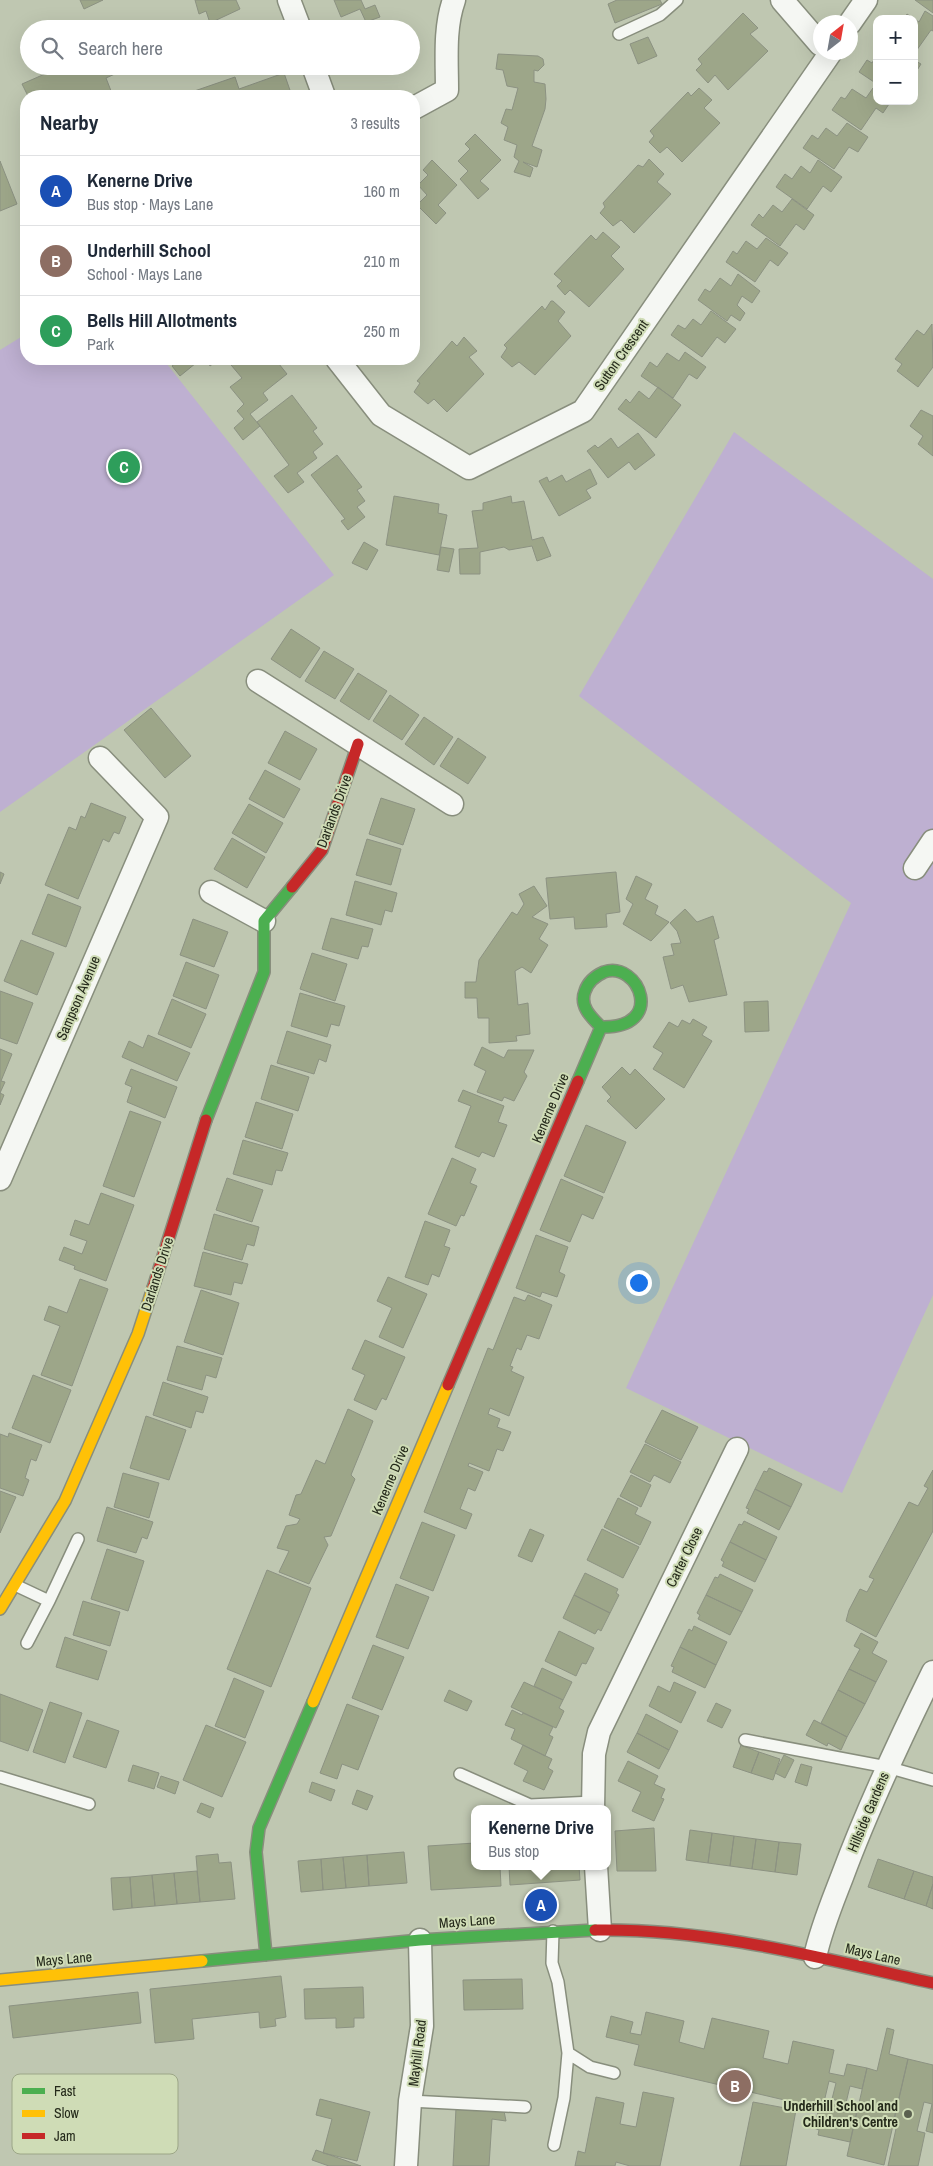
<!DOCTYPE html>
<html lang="en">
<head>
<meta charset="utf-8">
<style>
	body { margin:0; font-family:"Archivo Narrow",sans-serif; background:#f6f6f7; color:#1f2937 }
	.controls { position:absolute; right:15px; top:15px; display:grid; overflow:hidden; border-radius:10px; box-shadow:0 5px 20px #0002 }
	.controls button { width:45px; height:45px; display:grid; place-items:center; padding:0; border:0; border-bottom:1px solid #e0e1e3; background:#fff; color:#1f2937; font:25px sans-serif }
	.compass { position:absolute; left:813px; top:15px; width:45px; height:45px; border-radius:50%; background:#fff; box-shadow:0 5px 20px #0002; rotate:31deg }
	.you { position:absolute; left:638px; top:1282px; width:18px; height:18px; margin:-12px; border:4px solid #fff; border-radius:50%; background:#1a73e8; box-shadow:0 0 0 8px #1a73e833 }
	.badge { display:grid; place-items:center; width:32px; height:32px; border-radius:50%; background:#5a604f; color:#fff; font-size:16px; font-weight:700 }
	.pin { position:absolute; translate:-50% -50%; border:2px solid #fff; box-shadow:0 1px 5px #0006 }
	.popup { position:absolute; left:471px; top:1805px; width:140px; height:65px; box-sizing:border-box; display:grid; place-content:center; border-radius:10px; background:#fff; filter:drop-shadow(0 1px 4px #0005); font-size:16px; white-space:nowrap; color:#747a83 }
	.popup b { font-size:19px; color:#1f2937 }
	.popup::after { content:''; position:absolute; left:50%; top:100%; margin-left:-10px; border:10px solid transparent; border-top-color:#fff }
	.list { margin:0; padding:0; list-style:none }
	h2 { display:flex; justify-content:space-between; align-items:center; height:65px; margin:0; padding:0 20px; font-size:21px }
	h2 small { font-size:16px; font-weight:400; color:#747a83 }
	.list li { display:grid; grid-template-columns:32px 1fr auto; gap:15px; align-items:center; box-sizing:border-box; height:70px; padding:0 20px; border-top:1px solid #e0e1e3 }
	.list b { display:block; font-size:19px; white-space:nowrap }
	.list p { margin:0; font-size:16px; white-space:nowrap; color:#747a83 }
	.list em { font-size:16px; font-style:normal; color:#747a83 }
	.icon { flex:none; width:28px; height:28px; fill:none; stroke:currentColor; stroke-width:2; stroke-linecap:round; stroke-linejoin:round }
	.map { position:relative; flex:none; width:933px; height:2166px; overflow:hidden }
	.search { position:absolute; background:#fff; box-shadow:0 5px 20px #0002; left:20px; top:20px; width:400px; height:55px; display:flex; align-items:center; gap:12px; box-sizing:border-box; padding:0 18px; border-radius:28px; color:#747a83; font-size:19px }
	.panel { position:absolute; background:#fff; box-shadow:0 5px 20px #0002; left:20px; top:90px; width:400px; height:275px; border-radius:20px }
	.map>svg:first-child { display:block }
	.green { fill:#beb0d1 }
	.building { fill:#9da689; stroke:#8c9282 }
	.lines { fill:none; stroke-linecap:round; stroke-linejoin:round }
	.lane-casing { stroke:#888e7d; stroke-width:14 }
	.street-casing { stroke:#888e7d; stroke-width:25 }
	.fast-casing { stroke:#888e7d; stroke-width:14 }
	.slow-casing { stroke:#888e7d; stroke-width:14 }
	.jam-casing { stroke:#888e7d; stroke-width:14 }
	.lane { stroke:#f5f7f3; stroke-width:11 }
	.street { stroke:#f5f7f3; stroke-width:22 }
	.fast { stroke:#4caf50; stroke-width:11 }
	.slow { stroke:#ffc107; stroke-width:11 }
	.jam { stroke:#c62828; stroke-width:11 }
	.poi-dot { fill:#5a604f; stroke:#cfdcb6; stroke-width:2 }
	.labels { text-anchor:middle; stroke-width:4; stroke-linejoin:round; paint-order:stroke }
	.street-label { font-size:14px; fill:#24291a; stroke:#cfdcb6 }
	.poi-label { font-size:14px; font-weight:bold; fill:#24291a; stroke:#cfdcb6; text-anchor:end }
	.key { fill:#cfdcb6; stroke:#9ca687; stroke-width:1 }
	.key-label { font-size:14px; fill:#24291a }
</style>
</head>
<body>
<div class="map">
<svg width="933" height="2166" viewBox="0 0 933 2166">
	<rect width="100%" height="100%" fill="#bfc7b1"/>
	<path class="green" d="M26 334V359H163L334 575 0 812V350Z
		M734 432 933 579V1295L842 1493 626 1388 851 903 579 696Z"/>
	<path class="building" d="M80 0H103L84 9Z
		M195 0H236L240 9 210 23 206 11 199 14Z
		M334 0H361L365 9 375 5 380 17 366 22 360 9 341 17Z
		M617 0H660L662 4 615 23 608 4Z
		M915 0H933V13Z
		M925 11 933 16V31L931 30 914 54V19L919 22Z
		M743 13 758 28 750 34 768 51 728 90 715 75 708 83 696 70 702 64 698 59Z
		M907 14 914 19H904Z
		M387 23 389 29H374L381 26Z
		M648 37 657 56 638 64 630 44Z
		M498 54 538 56 543 59 544 65 538 71 534 70V82L545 84 546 99 545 109 532 146 542 150 537 167 523 162 533 168 530 177 514 172 519 161 514 157 517 145 504 140 508 127 501 123 506 109 512 110 518 88 507 86 503 70 496 69Z
		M877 55V84L859 72 867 60 872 63Z
		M914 60 921 64 914 75Z
		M63 66H128V68L106 78 113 96H28L22 84Z
		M284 73 292 96H180L235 77 239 89Z
		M699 88 712 100 704 108 720 123 682 162 667 147 660 153 649 142 654 136 650 131 688 92 691 96Z
		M873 88 877 91V101H891L883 113 876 108 861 130 832 110 841 97 845 99 852 89 866 98Z
		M847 123 868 137 858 152 849 147 834 169 803 148 812 135 818 139 826 128 837 136Z
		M475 134 501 160 480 181 489 189 478 199 460 179 468 171 458 161 470 149 465 144Z
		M649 159 664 174 657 182 671 194 634 233 621 220 613 226 600 213 605 207 603 203 638 165 643 167Z
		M432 160 457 185 438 205 446 213 436 224 417 205 427 195 418 185 428 175 423 170Z
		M818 160 842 177 831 192 823 186 807 209 776 187 785 174 792 179 801 166 810 173Z
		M0 161 17 204 0 211Z
		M792 199 814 215 804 230 796 224 780 246 751 225 759 214 763 218 773 205 782 212Z
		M414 206 420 212 414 218Z
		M603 232 620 247 611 256 624 269 589 307 570 290 565 295 557 286 562 281 554 274 591 235 596 240Z
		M766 238 788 253 778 266 770 260 755 282 726 262 733 251 737 254 746 241 757 249Z
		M738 274 760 291 752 303 742 296 737 305 745 313 740 321 731 315 727 321 698 300 705 289 710 292 720 278 731 286Z
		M551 301H553L565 312 558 321 571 336 535 375 519 362 512 367 501 357 507 348 504 345 542 306 545 310Z
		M711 311 736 329 725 343 717 337 702 357 671 335 678 325 685 329 693 319 701 325Z
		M932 324 933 367 918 387 897 371 902 364 895 359 917 330 924 335Z
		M464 337 477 351 469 357 484 374 447 412 434 399 428 404 414 392 420 383 417 381 452 341 457 346Z
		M685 352 706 367 697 379 689 374 673 398 641 376 650 362 657 367 667 353 679 361Z
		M180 359H201L180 376 172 366Z
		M206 359H219L210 366Z
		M226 359H281L283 361 279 364 287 374 263 393 268 400 250 414 260 426 243 440 234 428 244 419 237 411 244 404 230 387 242 378Z
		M658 387 681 405 656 438 618 409 626 399 630 403 639 391 649 399Z
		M292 395 317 428 313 431 323 444 313 452 317 458 297 473 304 482 288 493 274 476 289 465 257 422Z
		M921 410 933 416V456L918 444 923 436 910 426Z
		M638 433 655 455 635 470 629 462 608 478 587 451 595 445 598 448 611 438 618 448Z
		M337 455 362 487 357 490 365 501 357 507 365 517 348 530 341 521 345 519 311 475Z
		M590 469 597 484 586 490 591 498 559 516 539 481 547 477 549 482 562 475 566 482Z
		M394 496 439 504 438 513 447 515 439 555 386 545Z
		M511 496 512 503 524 501 532 540 543 537 551 556 537 561 532 546 509 550 504 547 480 552V574H460L459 549 478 548 472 511 483 510V503Z
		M364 542 378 550 367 570 352 563Z
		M441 547 454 549 449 572 437 570Z
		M291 629 320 648 300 678 271 659Z
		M324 651 354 669 335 699 305 681Z
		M358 673 387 691 369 720 340 701Z
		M390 695 419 715 402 740 373 721Z
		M151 708 191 756 165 778 124 730Z
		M424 717 453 737 434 765 405 744Z
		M285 731 317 749 300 780 268 763Z
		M458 738 486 757 468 784 440 766Z
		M265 770 300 789 284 818 249 799Z
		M381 798 415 809 403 845 369 834Z
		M91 803 126 817 119 834 114 832 109 842 103 839 78 899 45 885 69 827 76 830 81 816 85 818Z
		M249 804 283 823 266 853 232 833Z
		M232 838 265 857 247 888 214 869Z
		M367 839 401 849 391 885 356 875Z
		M0 872 4 874 0 884Z
		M616 872 620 912 606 914 607 927 575 929 574 917 550 919 546 878Z
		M636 876 652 884 645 899 658 906 655 914 669 922 651 941 623 924 633 904 626 899Z
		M355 881 397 893 392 912 385 910 381 925 346 915Z
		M534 886 547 906 532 917 548 924 539 939 548 945 531 973 522 967 515 971 518 1005 528 1003 530 1034 516 1036 517 1041 489 1043V1018H478L477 998H465V982H476L479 960 512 912 517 915 524 904 519 894Z
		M48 894 81 907 66 947 32 934Z
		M685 909 697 922 713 916 719 938 714 940 727 995 689 1002 683 985 671 989 663 957 674 955 671 944 681 943 677 931 670 923Z
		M331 918 373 929 368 947 362 946 358 959 322 949Z
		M193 919 228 932 214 967 180 955Z
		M21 940 54 953 37 995 4 981Z
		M312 953 347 964 335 1001 300 989Z
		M186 962 219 975 206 1009 173 996Z
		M0 991 33 1003 17 1044 0 1038Z
		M300 993 345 1006 339 1026 331 1024 327 1037 291 1026Z
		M172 999 206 1014 191 1048 158 1034Z
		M768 1001 769 1031 745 1032 744 1002Z
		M693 1019 707 1027 702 1035 712 1041 684 1088 653 1069 663 1053 653 1047 669 1022 678 1027 682 1020 690 1024Z
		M287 1031 331 1045 326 1062 319 1059 314 1074 277 1063Z
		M148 1035 190 1053 177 1081 122 1057 129 1041 143 1048Z
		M482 1047 504 1058 508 1050H534L524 1072 527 1076 514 1101 504 1097 502 1101 477 1092 486 1071 474 1065Z
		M0 1049 12 1054 1 1081 5 1082 0 1093 4 1095 0 1105Z
		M271 1065 309 1077 298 1111 261 1099Z
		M622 1067 630 1075 635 1069 665 1099 636 1129 607 1101 611 1097 602 1087Z
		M131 1069 177 1087 165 1118 127 1102 132 1087 125 1084Z
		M463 1090 504 1106 498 1122 507 1125 494 1157 482 1152 479 1157 455 1147 471 1106 458 1101Z
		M256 1102 293 1114 282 1149 245 1137Z
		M130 1111 161 1122 134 1197 103 1186Z
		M586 1125 626 1142 604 1193 564 1176Z
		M243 1140 288 1153 282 1171 276 1170 272 1185 233 1174Z
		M452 1158 476 1169 470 1183 477 1186 464 1216 461 1215 456 1226 428 1214Z
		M227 1178 263 1190 252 1222 216 1210Z
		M561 1179 603 1197 593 1219 582 1214 570 1242 540 1230Z
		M101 1193 134 1205 106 1281 74 1269 75 1266 59 1260 64 1247 82 1254 87 1241 70 1235 75 1220 89 1225Z
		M214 1214 259 1227 254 1246 247 1244 242 1260 204 1249Z
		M425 1221 450 1230 444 1246 450 1248 439 1277 432 1274 428 1285 405 1277Z
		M536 1235 568 1247 559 1272 565 1275 557 1297 542 1292 540 1297 516 1288Z
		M203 1252 248 1264 242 1284 234 1282 231 1295 194 1286Z
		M388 1277 427 1294 403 1348 379 1337 392 1308 377 1301Z
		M80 1279 108 1289 72 1386 41 1375 60 1326 44 1320 49 1306 67 1313Z
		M201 1290 239 1303 223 1355 184 1342Z
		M528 1295 552 1305 539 1339 527 1335 521 1350 517 1348 510 1366 513 1367 511 1371 524 1377 509 1416 490 1408 488 1414 500 1419 497 1427 511 1432 503 1451 497 1449 489 1471 469 1463 468 1466 483 1472 475 1491 468 1488 460 1509 472 1514 466 1529 424 1512 488 1348 493 1350 514 1297 525 1301Z
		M365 1340 405 1357 386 1400 382 1398 376 1410 354 1400 365 1375 352 1369Z
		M177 1346 222 1358 216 1378 206 1375 202 1390 167 1380Z
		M33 1375 71 1390 50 1443 12 1428Z
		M163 1382 208 1397 203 1413 196 1411 191 1428 153 1415Z
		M348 1409 373 1421 351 1475 355 1479 331 1536 324 1537 328 1545 309 1584 279 1572 289 1551 277 1548 286 1526 297 1524 300 1519 289 1515 296 1495 301 1494 316 1460 325 1464Z
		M662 1410 698 1427 681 1460 645 1442Z
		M146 1416 186 1430 169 1480 130 1468Z
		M9 1433 42 1445 36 1461 31 1459 25 1478 29 1480 23 1496 0 1488V1434L8 1437Z
		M645 1444 681 1462 670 1483 654 1475 650 1482 630 1472Z
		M769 1468 802 1484 791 1507 755 1489 764 1471 767 1472Z
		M933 1470V1531L876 1637 846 1621 849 1610 860 1589 867 1592 874 1579 869 1577 909 1502 918 1506 928 1488 924 1486Z
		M123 1473 159 1483 149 1518 114 1507Z
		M631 1475 651 1485 641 1507 620 1496Z
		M755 1489 791 1507 779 1530 747 1513 749 1509 746 1508Z
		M0 1491 16 1497 0 1533Z
		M618 1498 638 1508 635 1514 651 1522 640 1545 604 1527Z
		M107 1507 153 1522 147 1539 142 1537 136 1553 97 1541Z
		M744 1521 777 1537 766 1560 730 1542 739 1524 742 1525Z
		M422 1522 455 1535 433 1591 400 1578Z
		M530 1529 544 1535 532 1562 518 1556Z
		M602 1529 639 1547 623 1578 587 1560Z
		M730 1542 766 1560 755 1582 722 1566 724 1562 721 1560Z
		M107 1549 144 1561 128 1611 91 1599Z
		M267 1570 311 1588 271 1687 227 1669Z
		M585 1573 618 1589 616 1593 619 1595 610 1613 574 1595Z
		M720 1574 753 1590 742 1612 706 1595 715 1577 718 1578Z
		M396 1584 429 1597 408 1649 376 1637Z
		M574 1595 610 1613 601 1631 598 1629 595 1634 563 1618Z
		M706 1595 742 1612 730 1635 698 1619 700 1615 697 1613Z
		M83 1601 120 1612 110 1646 73 1635Z
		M694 1626 727 1642 716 1665 680 1647 689 1629 692 1631Z
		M559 1631 594 1648 586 1664 582 1663 576 1676 545 1661Z
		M861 1633 878 1642 872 1653 887 1661 876 1682 849 1669 860 1649 854 1646Z
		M65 1637 107 1651 98 1680 56 1667Z
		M373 1645 404 1657 382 1710 352 1698Z
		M680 1647 716 1665 705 1688 672 1672 674 1667 671 1666Z
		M542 1668 572 1682 563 1700 534 1686Z
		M849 1669 876 1682 865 1704 838 1690Z
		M234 1678 264 1691 245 1738 215 1726Z
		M524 1682 563 1700 559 1708 564 1711 556 1728 511 1707Z
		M674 1682 696 1692 681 1723 649 1706 658 1686 670 1692Z
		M449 1690 472 1701 467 1711 444 1701Z
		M838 1690 865 1704 847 1737 821 1723Z
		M0 1694 43 1710 28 1751 0 1741Z
		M50 1702 82 1713 65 1763 33 1752Z
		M716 1703 731 1710 722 1728 707 1721Z
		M347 1704 379 1716 358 1770 342 1764 337 1779 320 1773Z
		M512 1710 522 1715 523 1713 553 1727 549 1735 553 1737 545 1756 511 1739 515 1729 505 1725Z
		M646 1714 678 1731 669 1750 637 1733Z
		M87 1720 119 1731 106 1768 73 1757Z
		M814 1720 847 1737 841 1750 828 1743 827 1746 806 1735Z
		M206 1725 246 1742 222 1797 183 1780Z
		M637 1733 669 1750 659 1769 627 1752Z
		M523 1745 552 1759 548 1768 553 1771 544 1790 523 1781 528 1771 514 1764Z
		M741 1745 759 1752 751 1773 733 1767Z
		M759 1752 780 1759 773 1780 751 1773Z
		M784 1755 794 1760 785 1778 775 1773Z
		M628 1761 658 1776 654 1784 665 1789 661 1798 664 1799 654 1821 632 1811 641 1792 618 1781Z
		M801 1764 812 1767 807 1786 795 1782Z
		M133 1765 159 1773 154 1789 128 1781Z
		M161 1776 179 1782 175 1794 157 1787Z
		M312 1782 335 1790 331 1801 309 1792Z
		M357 1790 373 1796 367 1810 352 1804Z
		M201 1803 214 1808 210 1818 197 1812Z
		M654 1828 656 1871H617L615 1831Z
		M690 1830 712 1833 708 1863 686 1860Z
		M712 1833 734 1836 730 1866 708 1863Z
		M734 1836 756 1839 752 1869 730 1866Z
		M756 1839 779 1842 775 1872 752 1869Z
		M779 1842 801 1844 797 1875 775 1872Z
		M475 1843V1866H500L501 1886 431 1890 428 1846Z
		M404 1852 407 1883 369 1886 367 1855Z
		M218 1854 219 1863 231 1862 235 1899 200 1902 196 1856Z
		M367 1855 369 1886 346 1888 343 1857Z
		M343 1857 346 1888 323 1890 321 1859Z
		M321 1859 323 1890 301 1892 298 1861Z
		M878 1859 914 1871 904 1899 868 1887Z
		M509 1866H579L580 1880 510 1885Z
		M197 1871 200 1902 177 1904 174 1873Z
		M914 1871 933 1877V1884L926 1906 904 1899Z
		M174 1873 177 1904 155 1906 152 1875Z
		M152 1875 155 1906 132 1908 130 1877Z
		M130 1877 132 1908 113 1910 111 1878Z
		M933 1884V1909L926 1906Z
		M281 1976 286 2017 275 2019 276 2026 260 2028 259 2012 192 2019 194 2039 155 2043 150 1989Z
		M522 1979 523 2009 464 2010 463 1980Z
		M363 1987 364 2018H354V2027L336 2028V2018L305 2019 304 1989Z
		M138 1992 141 2023 13 2038 9 2006Z
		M646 2012 684 2021 679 2042 704 2049 712 2018 769 2031 763 2058 788 2064 793 2041 834 2050 829 2073 844 2076 847 2064 867 2068 862 2089 850 2086 846 2103 832 2099 836 2083 829 2081 824 2102 857 2110 850 2142 818 2135 819 2130 814 2128 819 2108 634 2065 639 2045 606 2037 611 2016 633 2022 630 2033 641 2035Z
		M887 2028 894 2030 889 2054 908 2059 884 2165 847 2156 867 2068 877 2071Z
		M908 2059 933 2065V2133L926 2131 932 2104 924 2102 917 2131 925 2133 918 2166H888L897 2124 893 2123Z
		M643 2092 674 2098 660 2166H630L616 2162 615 2166H575L578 2151 585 2153 596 2097 624 2103 620 2124 636 2127Z
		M320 2099 370 2112 357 2161 323 2153 332 2119 316 2115Z
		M753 2102 796 2110 786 2166H740Z
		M456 2108 504 2111 506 2121 492 2119 489 2166H453Z
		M316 2150 361 2166H329L312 2160Z"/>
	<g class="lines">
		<defs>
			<path id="lane" d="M619 34 660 15 677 0
				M15 1585 49 1601
				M27 1643 49 1601 78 1539
				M745 1740 887 1767 933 1780
				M460 1774 530 1805 593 1802
				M0 1777 89 1804
				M553 1931 552 1963 558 1982 568 2053 564 2098 554 2145
				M568 2053 590 2067 614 2073
				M410 2101 525 2107"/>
			<path id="street" d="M289 0 300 29
				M782 0 820 44
				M850 23 866 0
				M313 66 324 96
				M414 108 447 90C447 60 444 28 454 0
				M337 359 381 415 469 468 583 411 831 52
				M258 681 452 804
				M915 868 933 841
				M211 892 264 921
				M0 1179 157 817 100 758
				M593 1809 594 1754 599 1732 737 1449
				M596 1866 600 1930
				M815 1957C821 1929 832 1903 842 1877 868 1807 900 1739 933 1672
				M406 2166 410 2101 422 2026 420 1940"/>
			<path id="fast" d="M578 1081 601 1027C667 1029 639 960 604 972 595 976 588 982 585 991 579 1006 591 1017 601 1027
				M206 1120 264 972V921L292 887
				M266 1955 256 1852 259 1828 313 1702
				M202 1961 420 1940 595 1930"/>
			<path id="slow" d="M0 1609 65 1501 138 1334 153 1288
				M313 1702 448 1385
				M0 1980 202 1961"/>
			<path id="jam" d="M292 887 322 850 358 744
				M153 1288 206 1120
				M448 1385 578 1081
				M595 1930C710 1928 821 1958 933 1983"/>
		</defs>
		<use href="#lane" class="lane-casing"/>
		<use href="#street" class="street-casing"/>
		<use href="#fast" class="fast-casing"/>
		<use href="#slow" class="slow-casing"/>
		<use href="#jam" class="jam-casing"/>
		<use href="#lane" class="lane"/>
		<use href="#street" class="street"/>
		<use href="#fast" class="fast"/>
		<use href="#slow" class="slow"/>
		<use href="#jam" class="jam"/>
	</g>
	<circle class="poi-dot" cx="908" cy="2114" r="5"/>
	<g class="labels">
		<g class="street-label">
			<text transform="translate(621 355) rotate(-55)" y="5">Sutton Crescent</text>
			<text transform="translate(334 811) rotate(-70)" y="5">Darlands Drive</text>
			<text transform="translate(78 998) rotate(-67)" y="5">Sampson Avenue</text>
			<text transform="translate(550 1108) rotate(-67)" y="5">Kenerne Drive</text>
			<text transform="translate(157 1274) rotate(-72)" y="5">Darlands Drive</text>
			<text transform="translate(390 1480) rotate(-67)" y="5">Kenerne Drive</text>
			<text transform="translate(684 1557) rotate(-64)" y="5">Carter Close</text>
			<text transform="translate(868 1812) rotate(-67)" y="5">Hillside Gardens</text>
			<text transform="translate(467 1921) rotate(-4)" y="5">Mays Lane</text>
			<text transform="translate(873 1954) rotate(13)" y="5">Mays Lane</text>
			<text transform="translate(64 1959) rotate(-5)" y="5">Mays Lane</text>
			<text transform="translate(417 2053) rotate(-83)" y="5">Mayhill Road</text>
		</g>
		<g class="poi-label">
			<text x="898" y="2111">Underhill School and<tspan x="898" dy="16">Children's Centre</tspan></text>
		</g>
	</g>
	<rect x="12" y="2074" width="166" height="80" rx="8" class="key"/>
	<rect x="22" y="2088" width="23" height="6" fill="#4caf50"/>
	<rect x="22" y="2110" width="23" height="7" fill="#ffc107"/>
	<rect x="22" y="2133" width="23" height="6" fill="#c62828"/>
	<g class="key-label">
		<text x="54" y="2096">Fast</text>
		<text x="54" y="2118">Slow</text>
		<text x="54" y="2141">Jam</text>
	</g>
</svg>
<div class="controls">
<button>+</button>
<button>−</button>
</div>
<svg class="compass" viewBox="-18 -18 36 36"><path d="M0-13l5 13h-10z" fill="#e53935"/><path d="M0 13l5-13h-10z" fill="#747a83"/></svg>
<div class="you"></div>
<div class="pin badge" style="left:541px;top:1905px;background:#1a4fb4">A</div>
<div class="popup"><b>Kenerne Drive</b>Bus stop</div>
<div class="pin badge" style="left:735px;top:2086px;background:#8d6e63">B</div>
<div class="pin badge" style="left:124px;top:467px;background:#2e9e5b">C</div>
<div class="search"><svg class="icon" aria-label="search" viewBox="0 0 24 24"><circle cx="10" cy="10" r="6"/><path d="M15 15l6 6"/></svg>Search here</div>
<section class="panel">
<h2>Nearby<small>3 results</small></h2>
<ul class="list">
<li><span class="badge" style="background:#1a4fb4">A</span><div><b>Kenerne Drive</b><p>Bus stop · Mays Lane</p></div><em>160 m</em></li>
<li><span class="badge" style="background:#8d6e63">B</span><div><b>Underhill School</b><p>School · Mays Lane</p></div><em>210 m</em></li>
<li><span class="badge" style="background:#2e9e5b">C</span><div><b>Bells Hill Allotments</b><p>Park</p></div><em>250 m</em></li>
</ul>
</section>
</div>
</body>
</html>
